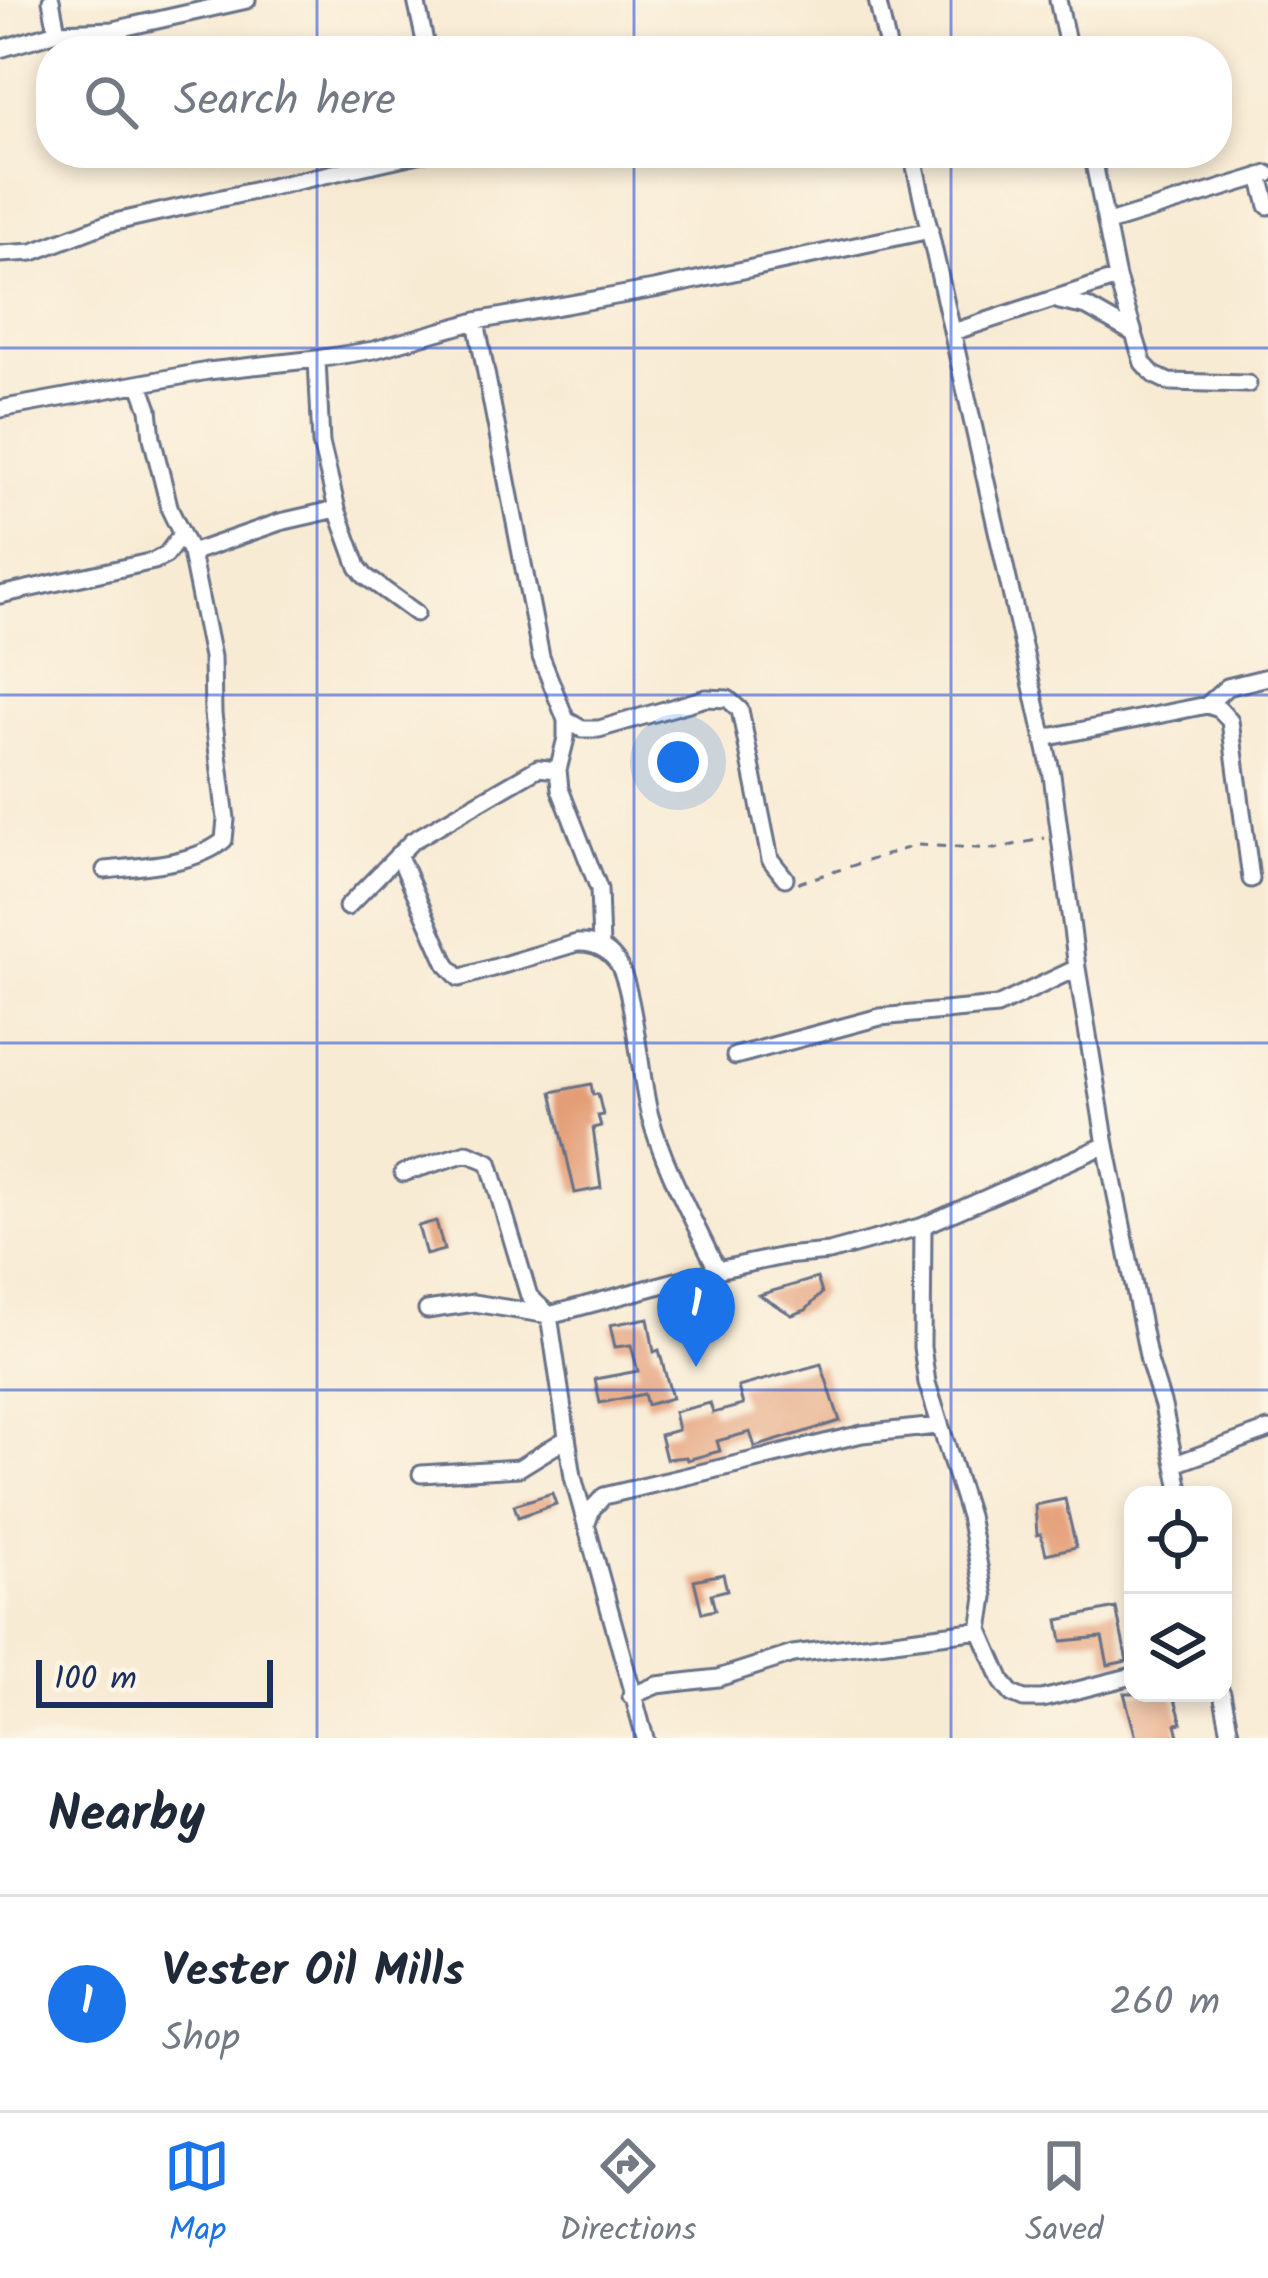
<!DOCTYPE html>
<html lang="en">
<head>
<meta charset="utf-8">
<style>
	body { margin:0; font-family:Kalam,sans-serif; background:#f2f2f3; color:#1f2937 }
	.controls { position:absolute; right:36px; bottom:36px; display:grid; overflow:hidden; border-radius:24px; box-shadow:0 6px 18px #0003 }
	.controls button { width:108px; height:108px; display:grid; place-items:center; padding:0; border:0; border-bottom:3px solid #e0e1e3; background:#fff; color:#1f2937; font:60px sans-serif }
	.scale { position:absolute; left:36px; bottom:30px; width:237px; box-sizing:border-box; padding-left:12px; border:6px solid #1b2f5e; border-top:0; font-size:33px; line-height:42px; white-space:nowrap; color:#1b2f5e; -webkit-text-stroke:9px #fcf5e5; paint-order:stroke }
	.you { position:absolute; left:678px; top:762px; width:42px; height:42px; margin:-30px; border:9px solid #fff; border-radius:50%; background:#1a73e8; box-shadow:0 0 0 18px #1a73e833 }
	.badge { display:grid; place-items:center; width:78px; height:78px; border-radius:50%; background:#1a73e8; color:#fff; font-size:39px; font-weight:700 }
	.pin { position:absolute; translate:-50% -99px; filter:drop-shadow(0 3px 6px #0008) }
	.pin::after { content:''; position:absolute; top:63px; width:42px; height:36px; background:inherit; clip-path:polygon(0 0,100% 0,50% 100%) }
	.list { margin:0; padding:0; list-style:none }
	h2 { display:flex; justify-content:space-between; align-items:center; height:156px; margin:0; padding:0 48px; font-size:51px }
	h2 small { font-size:39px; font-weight:400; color:#747a83 }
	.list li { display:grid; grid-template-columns:78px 1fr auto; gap:36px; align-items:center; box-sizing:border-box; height:216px; padding:0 48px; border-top:3px solid #e0e1e3 }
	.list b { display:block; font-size:45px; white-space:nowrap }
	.list p { margin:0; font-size:39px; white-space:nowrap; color:#747a83 }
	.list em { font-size:39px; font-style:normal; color:#747a83 }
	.icon { flex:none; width:66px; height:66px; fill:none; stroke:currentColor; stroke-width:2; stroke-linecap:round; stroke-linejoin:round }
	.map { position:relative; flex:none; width:1268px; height:1738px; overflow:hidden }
	.search { position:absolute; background:#fff; box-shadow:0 6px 18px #0003; left:36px; right:36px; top:36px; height:132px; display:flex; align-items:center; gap:30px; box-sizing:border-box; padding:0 42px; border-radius:48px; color:#747a83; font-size:45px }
	.sheet { height:372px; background:#fff }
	nav { display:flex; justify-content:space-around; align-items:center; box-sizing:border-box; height:168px; border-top:3px solid #e0e1e3; background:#fff; font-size:33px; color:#747a83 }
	nav a { display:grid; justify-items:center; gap:6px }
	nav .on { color:#1a73e8 }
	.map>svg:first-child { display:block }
	.building { fill:#e39c75 }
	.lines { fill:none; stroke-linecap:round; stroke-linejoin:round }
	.street-casing { stroke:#687187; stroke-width:21 }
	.path { stroke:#687187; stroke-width:3; stroke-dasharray:9 9; stroke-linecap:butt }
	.street { stroke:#fff; stroke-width:15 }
	.grid { fill:none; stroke:#1d4ed8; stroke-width:3; stroke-opacity:0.55 }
</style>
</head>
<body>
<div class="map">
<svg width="1268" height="1738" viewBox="0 0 1268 1738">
	<rect width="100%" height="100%" fill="#fcf5e5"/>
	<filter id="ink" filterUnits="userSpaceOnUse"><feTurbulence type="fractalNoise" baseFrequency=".00833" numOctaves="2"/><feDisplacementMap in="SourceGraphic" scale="24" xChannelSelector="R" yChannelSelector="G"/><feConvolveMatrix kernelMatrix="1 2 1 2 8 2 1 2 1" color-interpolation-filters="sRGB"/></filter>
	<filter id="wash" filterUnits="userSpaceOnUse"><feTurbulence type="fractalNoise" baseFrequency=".004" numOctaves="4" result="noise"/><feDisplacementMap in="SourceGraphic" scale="48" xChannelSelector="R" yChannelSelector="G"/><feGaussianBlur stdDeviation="2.7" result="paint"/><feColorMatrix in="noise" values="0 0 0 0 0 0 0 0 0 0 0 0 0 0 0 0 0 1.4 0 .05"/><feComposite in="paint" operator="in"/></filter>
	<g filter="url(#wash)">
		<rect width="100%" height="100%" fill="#f8ebd4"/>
		<g id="blocks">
			<path class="building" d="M591 1084 593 1095 598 1094 603 1115 598 1116 601 1126 593 1128 601 1188 575 1193 552 1092Z
				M436 1221 444 1250 426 1255 418 1226Z
				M817 1278 822 1293 806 1310 792 1315 759 1295Z
				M648 1318 654 1352 659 1350 672 1398 647 1405 644 1394 600 1403 595 1379 638 1371 631 1345 615 1347 610 1325Z
				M821 1364 840 1421 755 1447 750 1432 717 1441 720 1451 687 1460 686 1457 666 1459 660 1435 678 1430 674 1412 710 1403 713 1413 743 1405 738 1387Z
				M552 1493 556 1504 518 1517 514 1505Z
				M1065 1499 1076 1547 1046 1554 1041 1534 1037 1535 1035 1505Z
				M723 1574 727 1590 711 1594 715 1610 702 1613 694 1580Z
				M1116 1608 1127 1661 1108 1665 1102 1637 1062 1641 1058 1620Z
				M1124 1693H1173L1182 1723 1176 1724 1179 1736 1136 1738Z"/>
		</g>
	</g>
	<g filter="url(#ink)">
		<use href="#blocks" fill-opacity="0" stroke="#687187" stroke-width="3"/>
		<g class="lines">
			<defs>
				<path id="street" d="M51 0 57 32
					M416 0 427 51
					M877 0 889 51
					M1058 0 1069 51
					M0 49 57 32 113 30 247 0
					M912 153 1052 775 1077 968 1106 1145 1149 1361 1163 1406 1181 1495
					M1092 153 1117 278 1143 363 1154 375 1169 382 1248 384
					M1260 176 1268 206
					M1108 223 1268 174
					M0 254 33 252 106 224 423 153
					M1059 301 1087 307 1133 333
					M476 321 541 657 566 720V738L558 770 560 789 599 889 601 947
					M953 332 1117 278
					M0 409 208 371 317 359
					M191 553 280 522 337 509
					M0 595 154 561 166 555 181 535
					M416 613 365 576 358 567 337 509 321 443 317 359 374 350 476 321 654 289 930 230
					M1207 705 1227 687 1268 677
					M566 720 582 729H599L706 698 728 699 740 710 770 859 785 878
					M1044 738 1207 705 1219 709 1230 721 1251 879
					M398 854 447 965 459 978 577 943C594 942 607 948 617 962 634 986 640 1080 650 1116 665 1170 694 1220 717 1270
					M105 870C141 866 197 864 224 840L226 819 213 714 212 657 191 553 170 510 152 438 149 409 140 385
					M347 907 412 841 538 768 558 770
					M735 1056 880 1017 997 1006 1077 968
					M403 1173 467 1153 489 1162 529 1296 549 1315 573 1477 645 1738
					M923 1226 922 1347 927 1383 969 1516 985 1597 980 1630 1003 1683 1012 1694 1024 1699H1042L1133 1676
					M427 1310 474 1303 549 1315 717 1270 784 1256 829 1252 923 1226 1106 1145
					M1175 1464 1268 1430
					M421 1474 519 1468 566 1439
					M587 1523 592 1509 604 1496 862 1434 937 1426
					M1222 1693 1231 1738
					M631 1696 657 1685 718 1678 793 1654 980 1630"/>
			</defs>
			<use href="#street" class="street-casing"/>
			<path class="path" d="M798 883 917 845 995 849 1045 838"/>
			<use href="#street" class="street"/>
		</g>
	</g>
	<path class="grid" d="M317 0V51M634 0V51M951 0V51M317 153V1738M634 153V1738M951 153V1738M0 348H1268M0 695H1268M0 1043H1268M0 1390H1268"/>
</svg>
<div class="controls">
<button><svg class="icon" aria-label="locate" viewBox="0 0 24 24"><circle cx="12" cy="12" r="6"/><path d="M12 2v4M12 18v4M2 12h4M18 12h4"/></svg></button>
<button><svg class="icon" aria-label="layers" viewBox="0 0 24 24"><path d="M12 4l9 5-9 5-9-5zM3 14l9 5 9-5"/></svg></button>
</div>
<div class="scale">100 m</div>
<div class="you"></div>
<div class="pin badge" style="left:696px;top:1367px">1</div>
<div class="search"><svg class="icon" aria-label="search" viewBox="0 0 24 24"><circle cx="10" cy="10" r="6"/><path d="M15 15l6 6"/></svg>Search here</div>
</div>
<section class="sheet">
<h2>Nearby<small></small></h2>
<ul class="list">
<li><span class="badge">1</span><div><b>Vester Oil Mills</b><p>Shop</p></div><em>260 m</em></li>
</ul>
</section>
<nav>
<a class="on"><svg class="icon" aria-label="map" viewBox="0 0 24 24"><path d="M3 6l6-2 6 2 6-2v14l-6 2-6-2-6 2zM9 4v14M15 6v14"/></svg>Map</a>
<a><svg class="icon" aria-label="directions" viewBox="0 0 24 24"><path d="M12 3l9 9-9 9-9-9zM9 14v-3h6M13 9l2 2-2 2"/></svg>Directions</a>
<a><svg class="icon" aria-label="saved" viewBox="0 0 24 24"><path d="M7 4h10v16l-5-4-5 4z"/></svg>Saved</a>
</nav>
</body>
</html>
